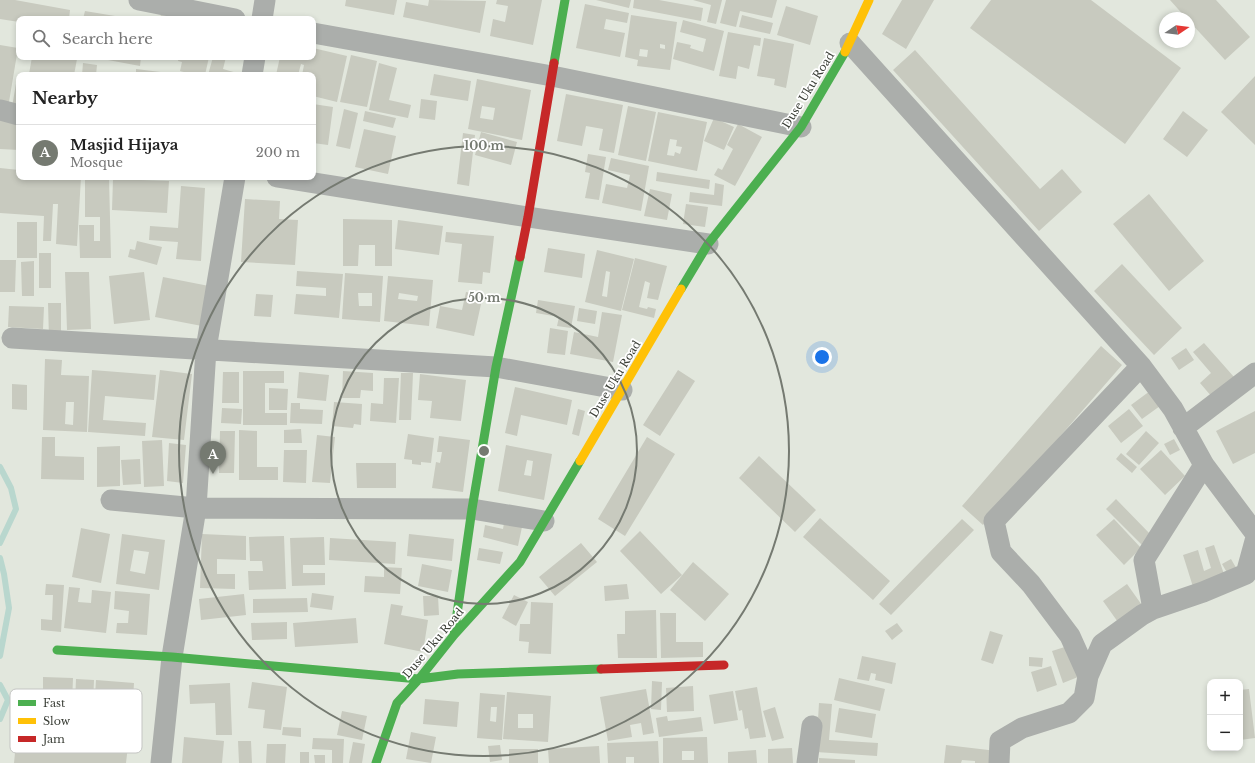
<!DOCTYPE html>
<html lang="en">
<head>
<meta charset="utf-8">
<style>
	body { margin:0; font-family:"Libre Baskerville",serif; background:#f6f6f6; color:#222 }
	.controls { position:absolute; right:12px; bottom:12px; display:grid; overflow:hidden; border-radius:8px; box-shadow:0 2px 6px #0003 }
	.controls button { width:36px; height:36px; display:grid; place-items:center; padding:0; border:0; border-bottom:1px solid #e0e0e0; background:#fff; color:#222; font:20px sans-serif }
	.compass { position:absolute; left:1159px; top:12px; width:36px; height:36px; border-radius:50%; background:#fff; box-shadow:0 2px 6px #0003; rotate:77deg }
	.you { position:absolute; left:822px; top:357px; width:14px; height:14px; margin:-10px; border:3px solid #fff; border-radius:50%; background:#1a73e8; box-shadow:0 0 0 6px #1a73e833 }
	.badge { display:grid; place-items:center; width:26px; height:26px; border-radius:50%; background:#757a71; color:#fff; font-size:13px; font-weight:700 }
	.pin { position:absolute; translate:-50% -33px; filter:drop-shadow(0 1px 2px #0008) }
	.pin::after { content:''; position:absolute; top:21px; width:14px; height:12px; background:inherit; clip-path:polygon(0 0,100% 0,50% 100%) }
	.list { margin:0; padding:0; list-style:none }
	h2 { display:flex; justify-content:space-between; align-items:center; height:52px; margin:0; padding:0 16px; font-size:17px }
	h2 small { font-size:13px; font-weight:400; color:#767676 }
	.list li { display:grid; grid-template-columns:26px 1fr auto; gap:12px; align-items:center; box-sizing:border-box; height:56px; padding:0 16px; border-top:1px solid #e0e0e0 }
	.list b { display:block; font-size:15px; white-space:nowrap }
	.list p { margin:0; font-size:13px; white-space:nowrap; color:#767676 }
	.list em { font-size:13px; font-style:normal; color:#767676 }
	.icon { flex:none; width:22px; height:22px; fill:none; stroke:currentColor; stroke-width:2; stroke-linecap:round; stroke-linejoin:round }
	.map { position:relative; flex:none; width:1255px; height:763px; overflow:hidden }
	.search { position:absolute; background:#fff; box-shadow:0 2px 6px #0003; left:16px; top:16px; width:300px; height:44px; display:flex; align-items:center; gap:10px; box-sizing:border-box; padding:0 14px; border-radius:8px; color:#767676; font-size:15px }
	.panel { position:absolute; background:#fff; box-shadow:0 2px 6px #0003; left:16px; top:72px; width:300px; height:108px; border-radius:8px }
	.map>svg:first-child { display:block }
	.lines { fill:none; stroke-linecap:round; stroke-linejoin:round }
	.stream { stroke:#b9d7ce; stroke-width:6 }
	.building { fill:#c8cabf; fill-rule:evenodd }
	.street { stroke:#abaeab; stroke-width:21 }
	.fast { stroke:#4caf50; stroke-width:9 }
	.slow { stroke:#ffc107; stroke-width:9 }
	.jam { stroke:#c62828; stroke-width:9 }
	.ring { fill:none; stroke:#757a71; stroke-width:2 }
	.labels { text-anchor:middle; stroke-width:3.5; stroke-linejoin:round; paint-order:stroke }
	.street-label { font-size:11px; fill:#3b3f37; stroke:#fff }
	.key { fill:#fff; stroke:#c4c5c3; stroke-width:1 }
	.key-label { font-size:11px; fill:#3b3f37 }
	.centre { fill:#757a71; stroke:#fff; stroke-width:2 }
	.ring-label { font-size:12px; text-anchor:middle; font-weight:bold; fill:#757a71; stroke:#fff; stroke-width:3.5; stroke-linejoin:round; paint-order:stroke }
</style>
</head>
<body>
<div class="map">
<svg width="1255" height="763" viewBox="0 0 1255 763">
	<rect width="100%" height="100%" fill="#e2e7dd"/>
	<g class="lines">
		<path class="stream" d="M0 467 11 488 16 509 0 543
			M0 558 4 574 9 608 0 656
			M0 685 8 700 0 719"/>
	</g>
	<path class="building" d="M0 0H15L70 10 69 19H19V22L0 19Z
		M346 0H397L394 15 345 6Z
		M429 0 486 1 480 33 403 17 406 2 428 6Z
		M497 0H542L533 45 490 36 493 19 505 22 508 6 496 4Z
		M596 0H631L629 8Z
		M634 0H659L703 8 701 21 633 8Z
		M693 0H722L716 24 707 22 711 5Z
		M726 0H777L772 18 740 11 736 27 720 23Z
		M902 0H934L906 49 882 34Z
		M991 0H1091L1181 68 1125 144 970 28Z
		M1170 0H1216L1250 37 1225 60 1189 21V18H1186Z
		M585 4 629 13 627 23 606 19 604 29 625 33 620 57 576 48Z
		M786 6 818 16 810 45 777 35Z
		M85 11 127 18V19H83Z
		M161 14 177 19H160Z
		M631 15 677 22 670 70 637 66 638 60 625 57ZM660 44 665 45V49L660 48ZM640 49 648 50 647 57 639 56Z
		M742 15 773 23 770 34 739 27Z
		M683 20 724 31 714 71 673 59 677 42 691 45 690 48 703 52 706 39 680 32Z
		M728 32 761 38 760 46 754 45 749 69 738 66 736 79 719 76Z
		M764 38 794 44 786 88 774 85 775 79 757 76Z
		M0 45 18 48 9 102 0 101Z
		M313 48 347 56 337 102 313 96V75H302L304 65 301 64 298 75 291 74 276 75 280 57H313Z
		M915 50 1040 189 1062 169 1082 192 1039 231 893 70Z
		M351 55 377 61 367 107 340 102Z
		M32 57H62L77 59 74 75 29 74Z
		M92 57H141L140 66Z
		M179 57H209L205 75H195L180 71 182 62 178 61Z
		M213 57H226L223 69 237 73 236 75H208Z
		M83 63 97 65 96 75H82Z
		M379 63 397 68 389 100 411 105 408 118 369 110Z
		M136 69 177 74 176 75H136Z
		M434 74 471 81 468 101 430 95Z
		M1255 76V145L1221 112Z
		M17 78H19V108L12 107Z
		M477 79 531 90 522 140 468 129ZM482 106 495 108 493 120 480 118Z
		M566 94 623 105 614 153 599 150 603 129 586 126 582 146 557 141Z
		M421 99 437 101 435 120 419 118Z
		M313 104 333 107 328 145 313 143Z
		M628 106 656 112 646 161 618 155Z
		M344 109 358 113 350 149 336 146Z
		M365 111 396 118 393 128 363 121Z
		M1183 111 1208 130 1187 157 1163 139Z
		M658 112 707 122 697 171 648 161ZM670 139 677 140 676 146 682 147 680 154 675 152 674 156 667 155Z
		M0 118 19 119V150L0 149Z
		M714 118 734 127 724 150 704 141Z
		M738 124 762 137 735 186 714 175 718 168 722 170 733 149 727 145Z
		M364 129 396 136 388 174 355 167Z
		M481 132 517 142 511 165 475 155Z
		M463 133 475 135 469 186 457 184Z
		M588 154 606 157 599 200 585 198 590 173 585 172Z
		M611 158 649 166 641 211 602 203 606 184 627 188 630 175 608 170Z
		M0 168 19 170V177H81L77 246 56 244 58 204H53L51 241H43L44 216 0 213Z
		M657 172 710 180 709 189 656 181Z
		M85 178H109L111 258H80L79 225H94V241H100V217H85Z
		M113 179 169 181 167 213 112 210Z
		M715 183 724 185 722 206 689 202 690 192 714 195Z
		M181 186 205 188 201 261 176 259 178 242 149 240 150 226 178 228Z
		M650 189 672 194 667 220 644 216Z
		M1149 194 1204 261 1169 291 1113 224Z
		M245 199 280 201 279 219 298 220 295 265 241 262Z
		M686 204 708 207 705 227 683 224Z
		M343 219 392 220V266H375V245H359L358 266H343Z
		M398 220 443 226 439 255 395 249Z
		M17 222H37V258H17Z
		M446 232 494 236 490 273 483 272 482 284 458 282 462 244 445 242Z
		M137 241 162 247 157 265 128 257 130 249 135 250Z
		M548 248 585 254 582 278 544 272Z
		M597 250 634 259 621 311 585 302ZM606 271 610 272 607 297 602 296Z
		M39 253H51V288H39Z
		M635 258 667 266 658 300 647 298 650 283 645 281 639 307 647 309 648 307 656 309 654 318 622 310Z
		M0 260H16L15 292H0Z
		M34 261V296H22L21 262Z
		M1122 264 1182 328 1154 355 1094 291Z
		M297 271 343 274 339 318 294 314 296 294 326 296V288L296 286Z
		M65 272H89L91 329 67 330Z
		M144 272 150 320 114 324 109 276Z
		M345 273 383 276 380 322 342 319ZM358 293H372V306H359Z
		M388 276 433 280 429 326 384 321ZM399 293 418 296 417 301 398 299Z
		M163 277 209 286 202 326 155 317Z
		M466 292 483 295 474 336 436 328 440 306 462 310Z
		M256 294 273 295 271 317 254 316Z
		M538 300 575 306 571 328 557 326 559 317 536 313Z
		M48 303H61V338H49Z
		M9 306 44 307 43 329 8 327Z
		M579 308 597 311 595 324 577 321Z
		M602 312 622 315 613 362 570 354 574 332 598 337Z
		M550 328 568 331 565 355 547 353Z
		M1204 343 1234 377 1212 397 1200 383 1211 373 1193 352Z
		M1101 346 1122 365 983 525 962 506Z
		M1186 348 1194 360 1179 370 1171 358Z
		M45 359 62 360 61 375 89 376 87 432 43 430ZM66 402H74L73 425 65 424Z
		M92 370 156 375 154 400 105 396 103 420 146 423 145 436 88 432Z
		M160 370 192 374 184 440 152 437Z
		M678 370 695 381 660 436 643 425Z
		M243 371H284V383H265V413H287V425H243Z
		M343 371 373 373V391L361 390 360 398H342Z
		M223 372H239V403H222Z
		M299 372 329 375 326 401 297 398Z
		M401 373H413L411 420H399Z
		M420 374 466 380 461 421 430 418 432 401 418 400Z
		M384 378H399L396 423 370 421 371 403 383 404Z
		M12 384 27 385V410L12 409Z
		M515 387 572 400 567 425 521 415 517 436 505 433Z
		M269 388 288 389 287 410H269Z
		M1150 391 1160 406 1142 419 1131 405Z
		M334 402 362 404 361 425 354 424 353 428 332 426Z
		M291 403H300V409L323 410 322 424 290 423Z
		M222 408 242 409 241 424 221 423Z
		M578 409 585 411 579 436 572 434Z
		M1129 409 1143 426 1121 443 1108 426Z
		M1255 411V453L1233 464 1216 431Z
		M301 429 302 443H284V430Z
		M239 430 257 431V467H278V480H239Z
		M220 431H235L234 473H219Z
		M1146 431 1159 443 1139 465 1126 454Z
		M408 434 434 438 431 463 421 462V465L412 464V460L404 459Z
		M317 435 335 437 330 483 312 482Z
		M439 436 470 440 463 492 432 488 436 462 440 463 442 452H437Z
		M42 437H55V456L84 457V480L41 479Z
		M647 437 675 454 625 536 598 519Z
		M1174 439 1180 450 1170 455 1164 444Z
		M162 440 164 486 144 487 142 441Z
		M169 443 186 445 183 483 167 481Z
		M506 445 552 454 544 500 498 491ZM527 460 533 461 531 476 524 475Z
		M120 446V486L97 487V447Z
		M284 450H307L306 483 283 482Z
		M1161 450 1185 476 1165 495 1140 469Z
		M1121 453 1137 467 1132 473 1116 459Z
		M759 456 816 510 795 532 739 478Z
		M140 459 141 484 123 485 121 460Z
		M356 463H396V488H357Z
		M1116 499 1152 536 1143 546 1106 509Z
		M820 518 890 581 873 600 803 537Z
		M962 519 974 530 891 615 879 604Z
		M1114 519 1141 548 1124 565 1096 535Z
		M504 523 522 527 518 546 483 537 485 525 503 529Z
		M81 528 110 534 101 583 72 577Z
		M640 531 682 575 661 594 620 551Z
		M122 534 165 540 159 590 116 584ZM134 550 149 552 145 574 130 571Z
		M202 534 246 536V560L217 559V574H235V589L200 588Z
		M409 534 454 539 452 561 407 556Z
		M284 536 286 589 249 590 248 571H263L262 561H250L249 537Z
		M324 537 325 565H303V573H325V585L292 586 290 538Z
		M330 538 396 542 395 564 329 560Z
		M581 543 597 562 555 596 539 577Z
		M1214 545 1226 580 1194 590 1183 555 1198 550 1204 571 1211 568 1205 548Z
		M479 548 503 552 500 564 477 560Z
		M1231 559 1238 571 1229 576 1222 564Z
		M693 562 729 594 705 621 670 590Z
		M422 564 452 570 448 592 418 586Z
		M384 567 402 568 400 594 364 592 365 576 384 577Z
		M46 584 64 585 61 632 41 630V619L52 620 53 595H45Z
		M627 584 629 599 605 601 604 586Z
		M1127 584 1144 608 1120 625 1103 601Z
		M69 587 80 588 78 602 91 603 92 590 111 592 106 633 64 628Z
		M115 591 150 594 147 635 116 633 117 623H128L129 611 114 609Z
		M312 593 334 596 332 610 310 607Z
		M244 594 246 615 201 620 199 599Z
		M514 595 528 602 516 626 502 618Z
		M423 596H438L439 615 424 616Z
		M307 598 308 612 253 613V599Z
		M531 602 553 603 551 654 528 653 529 642 519 641 520 624H530Z
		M391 604 403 606 401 615 428 620 423 652 384 644Z
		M656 610 657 658H618L617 634H625V611Z
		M660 613H676V642H703V657L661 658Z
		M356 618 358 643 295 647 293 623Z
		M287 622V639L252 640 251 623Z
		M897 623 903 631 892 640 885 631Z
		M990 631 1003 635 993 664 981 660Z
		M1068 646 1078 677 1063 683 1052 651Z
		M862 656 896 663 892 684 875 680 876 674 871 673 869 681 857 679Z
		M1029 657 1043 658 1042 667 1029 666Z
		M1051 666 1057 685 1037 692 1031 672Z
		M43 677 73 678 71 728 41 727 42 712 58 713V692H43Z
		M839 678 885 689 880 711 834 700Z
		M76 679 94 680 92 729 74 728Z
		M96 680 134 683 133 699 95 696Z
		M652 681 662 682 661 710 651 709Z
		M252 682 287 687 281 730 263 728 265 710 248 708Z
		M230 683 232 735H216L215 703 190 704 189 685Z
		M693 686 694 711 667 712 666 688Z
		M757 687 766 737 750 739 748 728 745 729 742 710 739 711 735 691Z
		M646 689 654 733 643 735 641 723 630 725 632 737 608 741 600 697Z
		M1249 689 1255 738 1240 740V690Z
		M733 691 738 720 714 724 709 695Z
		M507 692 551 696 548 742 503 739ZM518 714H533V728H518Z
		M480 693 505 695 502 740 477 738ZM491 707H497L496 722 490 721Z
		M425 699 459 702 457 727 423 724Z
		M819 703 832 704 829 740 878 743 877 756 816 752Z
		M775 707 784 738 772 741 763 711Z
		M839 708 876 714 872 738 835 732Z
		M342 711 367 716 362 740 337 735Z
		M667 716 668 721 701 717 703 731 659 737 656 718Z
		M283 727 301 728V737L282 735Z
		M71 729 129 737 126 763H14L16 743 68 750Z
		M411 732 436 737 431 763 406 759Z
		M184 737 224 741 222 763H182Z
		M707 737 708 763H663V738ZM682 751H694V760H682Z
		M313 738 344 739 343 763H332V750L312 749Z
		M238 741H251L252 763H239Z
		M658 741 659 763H634V757H626V763H608L607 743Z
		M353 742 365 744 362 763H349Z
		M267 744H286L285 763H266Z
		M500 745 502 760 490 762 488 746Z
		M946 745 997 751 996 763H975V761L962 760 961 763H944Z
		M599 746 600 763H549L548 749Z
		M792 748 793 763H768V749Z
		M509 749H538V763H509Z
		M756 750 757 763H728V752Z
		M300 752H309V763H300Z
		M314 755H325V763H315Z
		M819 758 855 760V763H819Z"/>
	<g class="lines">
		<path class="street" d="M139 0 235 19
			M262 19 265 0
			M313 33 552 76 801 127
			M850 43 1141 366 1173 409 1204 465 1255 533
			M252 75 255 57
			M0 110 19 115
			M277 177 528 217 708 244
			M12 338 496 367 622 390
			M1183 428 1255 373
			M111 500 196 508 472 509 544 521
			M1153 609 1144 560 1204 465
			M1088 676 1070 636 1031 584 1001 552 994 521 1141 366
			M161 763 172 657 196 508 206 349 235 177
			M807 763 812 726
			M999 763 1000 741 1022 728 1069 713 1084 698 1088 676 1102 644 1142 615 1153 609 1203 592 1246 574 1255 541"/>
		<path class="fast" d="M554 63 565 0
			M681 289 708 244 801 127 845 52
			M454 635 472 509 496 367 520 257
			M57 650 172 657 419 679 458 674 601 669
			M376 763 397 703 419 679 454 635 520 562 580 461"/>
		<path class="slow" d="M845 52 869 0
			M580 461 681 289"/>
		<path class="jam" d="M520 257 528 217 554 63
			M601 669 724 665"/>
	</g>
	<g class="ring">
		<circle cx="484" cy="451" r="153"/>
		<circle cx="484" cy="451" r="305"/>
	</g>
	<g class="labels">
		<g class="street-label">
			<text transform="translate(808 90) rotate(-58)" y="4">Duse Uku Road</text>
			<text transform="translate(615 379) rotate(-59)" y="4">Duse Uku Road</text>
			<text transform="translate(433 643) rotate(-50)" y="4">Duse Uku Road</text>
		</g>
	</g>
	<rect x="10" y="689" width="132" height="64" rx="6" class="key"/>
	<rect x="18" y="700" width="18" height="6" fill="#4caf50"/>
	<rect x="18" y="718" width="18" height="6" fill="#ffc107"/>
	<rect x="18" y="736" width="18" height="6" fill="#c62828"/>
	<g class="key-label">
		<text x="43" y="707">Fast</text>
		<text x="43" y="725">Slow</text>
		<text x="43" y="743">Jam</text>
	</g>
	<circle cx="484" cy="451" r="6" class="centre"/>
	<g class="ring-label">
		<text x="484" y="150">100 m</text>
		<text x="484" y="302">50 m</text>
	</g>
</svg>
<div class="controls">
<button>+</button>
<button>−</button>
</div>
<svg class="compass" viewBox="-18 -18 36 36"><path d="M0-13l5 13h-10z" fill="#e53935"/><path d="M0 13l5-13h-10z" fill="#767676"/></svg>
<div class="you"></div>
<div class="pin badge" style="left:213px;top:474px">A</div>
<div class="search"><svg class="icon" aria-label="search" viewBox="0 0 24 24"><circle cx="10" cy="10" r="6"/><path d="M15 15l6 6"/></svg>Search here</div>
<section class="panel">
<h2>Nearby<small></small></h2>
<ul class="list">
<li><span class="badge">A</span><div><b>Masjid Hijaya</b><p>Mosque</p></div><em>200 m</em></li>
</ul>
</section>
</div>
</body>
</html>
